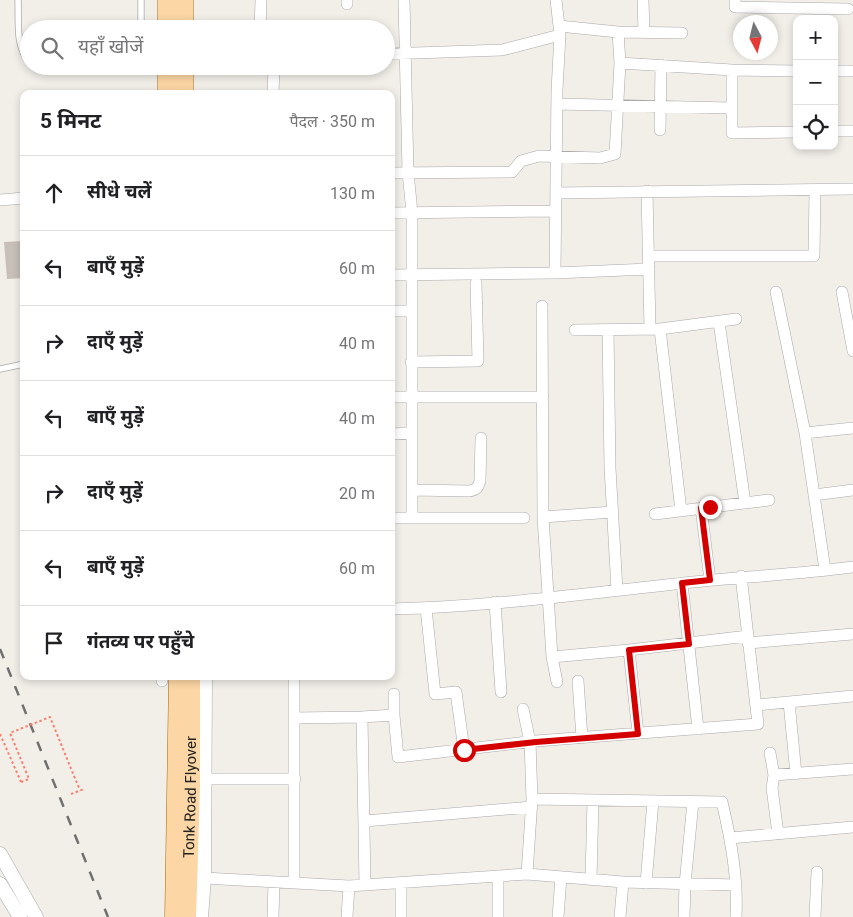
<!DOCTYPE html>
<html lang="hi">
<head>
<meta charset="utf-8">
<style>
	body { margin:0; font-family:Roboto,"Noto Sans Devanagari",sans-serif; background:#f2f2f2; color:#202124 }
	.controls { position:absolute; right:15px; top:15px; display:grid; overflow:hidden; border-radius:10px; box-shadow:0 2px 8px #0003 }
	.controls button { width:45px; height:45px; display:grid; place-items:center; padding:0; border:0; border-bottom:1px solid #e0e0e0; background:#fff; color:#202124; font:25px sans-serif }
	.compass { position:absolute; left:733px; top:15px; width:45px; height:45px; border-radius:50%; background:#fff; box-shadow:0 2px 8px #0003; rotate:173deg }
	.stop { position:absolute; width:15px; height:15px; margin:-11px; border:4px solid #d40000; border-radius:50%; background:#fff }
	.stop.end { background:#d40000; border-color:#fff; box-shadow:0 1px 5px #0008 }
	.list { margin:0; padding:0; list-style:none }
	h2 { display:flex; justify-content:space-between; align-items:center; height:65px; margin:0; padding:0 20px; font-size:21px }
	h2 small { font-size:16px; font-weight:400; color:#757577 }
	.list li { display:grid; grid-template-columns:32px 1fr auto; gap:15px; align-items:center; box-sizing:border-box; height:75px; padding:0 20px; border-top:1px solid #e0e0e0 }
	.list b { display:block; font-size:19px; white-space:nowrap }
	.list em { font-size:16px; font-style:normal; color:#757577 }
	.icon { flex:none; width:28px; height:28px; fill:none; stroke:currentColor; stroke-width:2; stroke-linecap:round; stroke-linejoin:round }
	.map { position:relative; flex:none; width:853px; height:917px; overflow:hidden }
	.search { position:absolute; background:#fff; box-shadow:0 2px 8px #0003; left:20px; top:20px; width:375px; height:55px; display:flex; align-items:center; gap:12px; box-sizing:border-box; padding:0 18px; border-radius:28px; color:#757577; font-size:19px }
	.panel { position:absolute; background:#fff; box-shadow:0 2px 8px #0003; left:20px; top:90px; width:375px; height:590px; border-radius:10px }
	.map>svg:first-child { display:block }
	.building { fill:#c7bfb8 }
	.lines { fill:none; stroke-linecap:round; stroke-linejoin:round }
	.service-casing { stroke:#a9a9a9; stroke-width:7 }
	.minor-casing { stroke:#a9a9a9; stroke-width:12 }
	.tertiary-casing { stroke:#a9a9a9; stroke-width:15 }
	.primary-casing { stroke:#a06b00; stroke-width:19 }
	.path { stroke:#fa8072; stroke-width:2; stroke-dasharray:2.5 2.5; stroke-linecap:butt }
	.service { stroke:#fff; stroke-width:5.5 }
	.minor { stroke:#fff; stroke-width:11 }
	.tertiary { stroke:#fff; stroke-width:14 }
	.primary { stroke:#fcd6a4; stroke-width:18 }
	.rail { stroke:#707070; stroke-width:2.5; stroke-dasharray:10 10; stroke-linecap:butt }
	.path-bridge { stroke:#fa8072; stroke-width:2; stroke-dasharray:2.5 2.5; stroke-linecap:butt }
	.route { stroke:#d40000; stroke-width:6 }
	.labels { text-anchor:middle; stroke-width:4; stroke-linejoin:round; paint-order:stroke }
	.street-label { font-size:15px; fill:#222; stroke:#fff }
</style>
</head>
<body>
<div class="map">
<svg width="853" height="917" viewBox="0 0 853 917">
	<rect width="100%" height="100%" fill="#f2efe9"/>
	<path class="building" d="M24 241V278L7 279 4 242Z"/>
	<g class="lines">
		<defs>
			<path id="service" d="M18 0C19 20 15 46 29 62
				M141 29V0
				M0 369 24 364"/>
			<path id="minor" d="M347 0V4
				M404 0 408 172 412 213V518
				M643 0 644 31
				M735 0V7L848 9
				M559 26 618 32 620 63
				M260 29 261 0
				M618 32 682 33
				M386 54 502 50 560 35
				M732 70V133L797 132
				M834 71H851
				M273 94 274 66
				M557 104 731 108
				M660 130 661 65
				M834 131H853
				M391 173 512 172 521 161 539 156 600 158 615 154 620 63 732 70 797 71
				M647 191 650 329
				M556 193 853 189
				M0 200 24 198
				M391 213 555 211
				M649 256H814L815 190
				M555 273 557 90 560 35 556 0
				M391 275 555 273 649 269
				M776 292 805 433 825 570
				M842 292 853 351
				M542 306 543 517 552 657 557 682
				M391 311H411
				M719 322 745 503
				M660 329 681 511
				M575 330 660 329 736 319
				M608 330 610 468 617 590
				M411 362 478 361 476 283
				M391 397H543
				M805 433 853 428
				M391 434 412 433
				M412 490 469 491C476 490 478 488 480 481L481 438
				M814 495 853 490
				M701 508 710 580
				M655 514 769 500
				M543 517 613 512
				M391 518H524
				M682 583 698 729
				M495 602 501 692
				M426 608 435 694 456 692 464 750
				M391 609C486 607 581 594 675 584 734 577 794 575 853 567
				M748 643 853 634
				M629 650 638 733
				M552 657 629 650 748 636
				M294 676V883
				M162 681V676
				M578 681 582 738
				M394 694V715L398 757 536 741 758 724 741 576
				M789 702 796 774
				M756 705 853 696
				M523 709 530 742 532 799 527 874
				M362 717 365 885
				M295 718 362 717 394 715
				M770 753 774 775 853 769
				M774 775 772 788 778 834
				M204 779H295
				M532 799 722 802C731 840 738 878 736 917
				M365 821 532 807
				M730 838 853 827
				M204 878 349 886 527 874 623 882 736 885
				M591 879 593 800
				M646 883 653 801
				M273 917 274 882
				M347 917 349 886
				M401 917V883
				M498 917V876
				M558 917 561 877
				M620 917 623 882
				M684 917 685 884 693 802
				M815 917 817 872"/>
			<path id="tertiary" d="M0 854 36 917
				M0 884 20 917
				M201 917 204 878 205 676"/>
			<g id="primary">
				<path d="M167 29V0"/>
				<path d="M184 29V0"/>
				<path d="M184 66V94"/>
				<path d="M167 94V66"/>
				<path d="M174 917 178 676"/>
				<path id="s1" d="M187 917 191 785V676"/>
			</g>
		</defs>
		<use href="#service" class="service-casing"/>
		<use href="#minor" class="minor-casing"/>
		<use href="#tertiary" class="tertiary-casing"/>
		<use href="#primary" class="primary-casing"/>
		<path class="path" d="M0 734 21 782
			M74 776 80 790
			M71 794 84 789"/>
		<use href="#service" class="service"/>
		<use href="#minor" class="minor"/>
		<use href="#tertiary" class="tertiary"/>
		<use href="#primary" class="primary"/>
		<path class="rail" d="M0 649 108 917"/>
		<path class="path-bridge" d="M21 782 29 779 10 733 50 717 74 776"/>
	</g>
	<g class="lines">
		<path class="route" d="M464 750 536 742 638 734 629 650 689 644 682 583 710 580 701 508 710 507"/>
	</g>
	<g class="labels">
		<g class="street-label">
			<text dy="5" stroke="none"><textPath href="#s1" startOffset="120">Tonk Road Flyover</textPath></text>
		</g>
	</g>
</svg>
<div class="controls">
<button>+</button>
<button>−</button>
<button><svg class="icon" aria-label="locate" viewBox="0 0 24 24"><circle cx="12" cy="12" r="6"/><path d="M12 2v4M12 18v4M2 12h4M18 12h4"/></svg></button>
</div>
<svg class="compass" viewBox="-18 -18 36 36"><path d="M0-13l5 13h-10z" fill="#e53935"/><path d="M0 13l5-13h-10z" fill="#757577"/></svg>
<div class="stop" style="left:464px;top:750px"></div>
<div class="stop end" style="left:710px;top:507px"></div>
<div class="search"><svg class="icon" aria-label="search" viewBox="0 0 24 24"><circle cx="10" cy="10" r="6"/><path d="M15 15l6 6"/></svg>यहाँ खोजें</div>
<section class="panel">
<h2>5 मिनट<small>पैदल · 350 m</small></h2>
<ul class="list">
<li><svg class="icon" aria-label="ahead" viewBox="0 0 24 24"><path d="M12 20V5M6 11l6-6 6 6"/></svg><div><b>सीधे चलें</b></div><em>130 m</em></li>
<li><svg class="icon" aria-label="left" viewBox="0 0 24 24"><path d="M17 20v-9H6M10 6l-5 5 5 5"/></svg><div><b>बाएँ मुड़ें</b></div><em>60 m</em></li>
<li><svg class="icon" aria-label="right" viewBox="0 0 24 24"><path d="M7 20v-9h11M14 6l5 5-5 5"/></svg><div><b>दाएँ मुड़ें</b></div><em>40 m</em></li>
<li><svg class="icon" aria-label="left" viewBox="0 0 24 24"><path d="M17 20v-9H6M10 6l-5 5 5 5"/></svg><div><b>बाएँ मुड़ें</b></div><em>40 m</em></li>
<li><svg class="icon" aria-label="right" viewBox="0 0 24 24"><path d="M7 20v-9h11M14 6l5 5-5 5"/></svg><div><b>दाएँ मुड़ें</b></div><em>20 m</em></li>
<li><svg class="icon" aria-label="left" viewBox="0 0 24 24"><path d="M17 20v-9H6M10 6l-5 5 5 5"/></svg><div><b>बाएँ मुड़ें</b></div><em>60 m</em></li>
<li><svg class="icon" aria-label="arrive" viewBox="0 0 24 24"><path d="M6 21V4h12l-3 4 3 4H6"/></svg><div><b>गंतव्य पर पहुँचे</b></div></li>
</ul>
</section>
</div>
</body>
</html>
